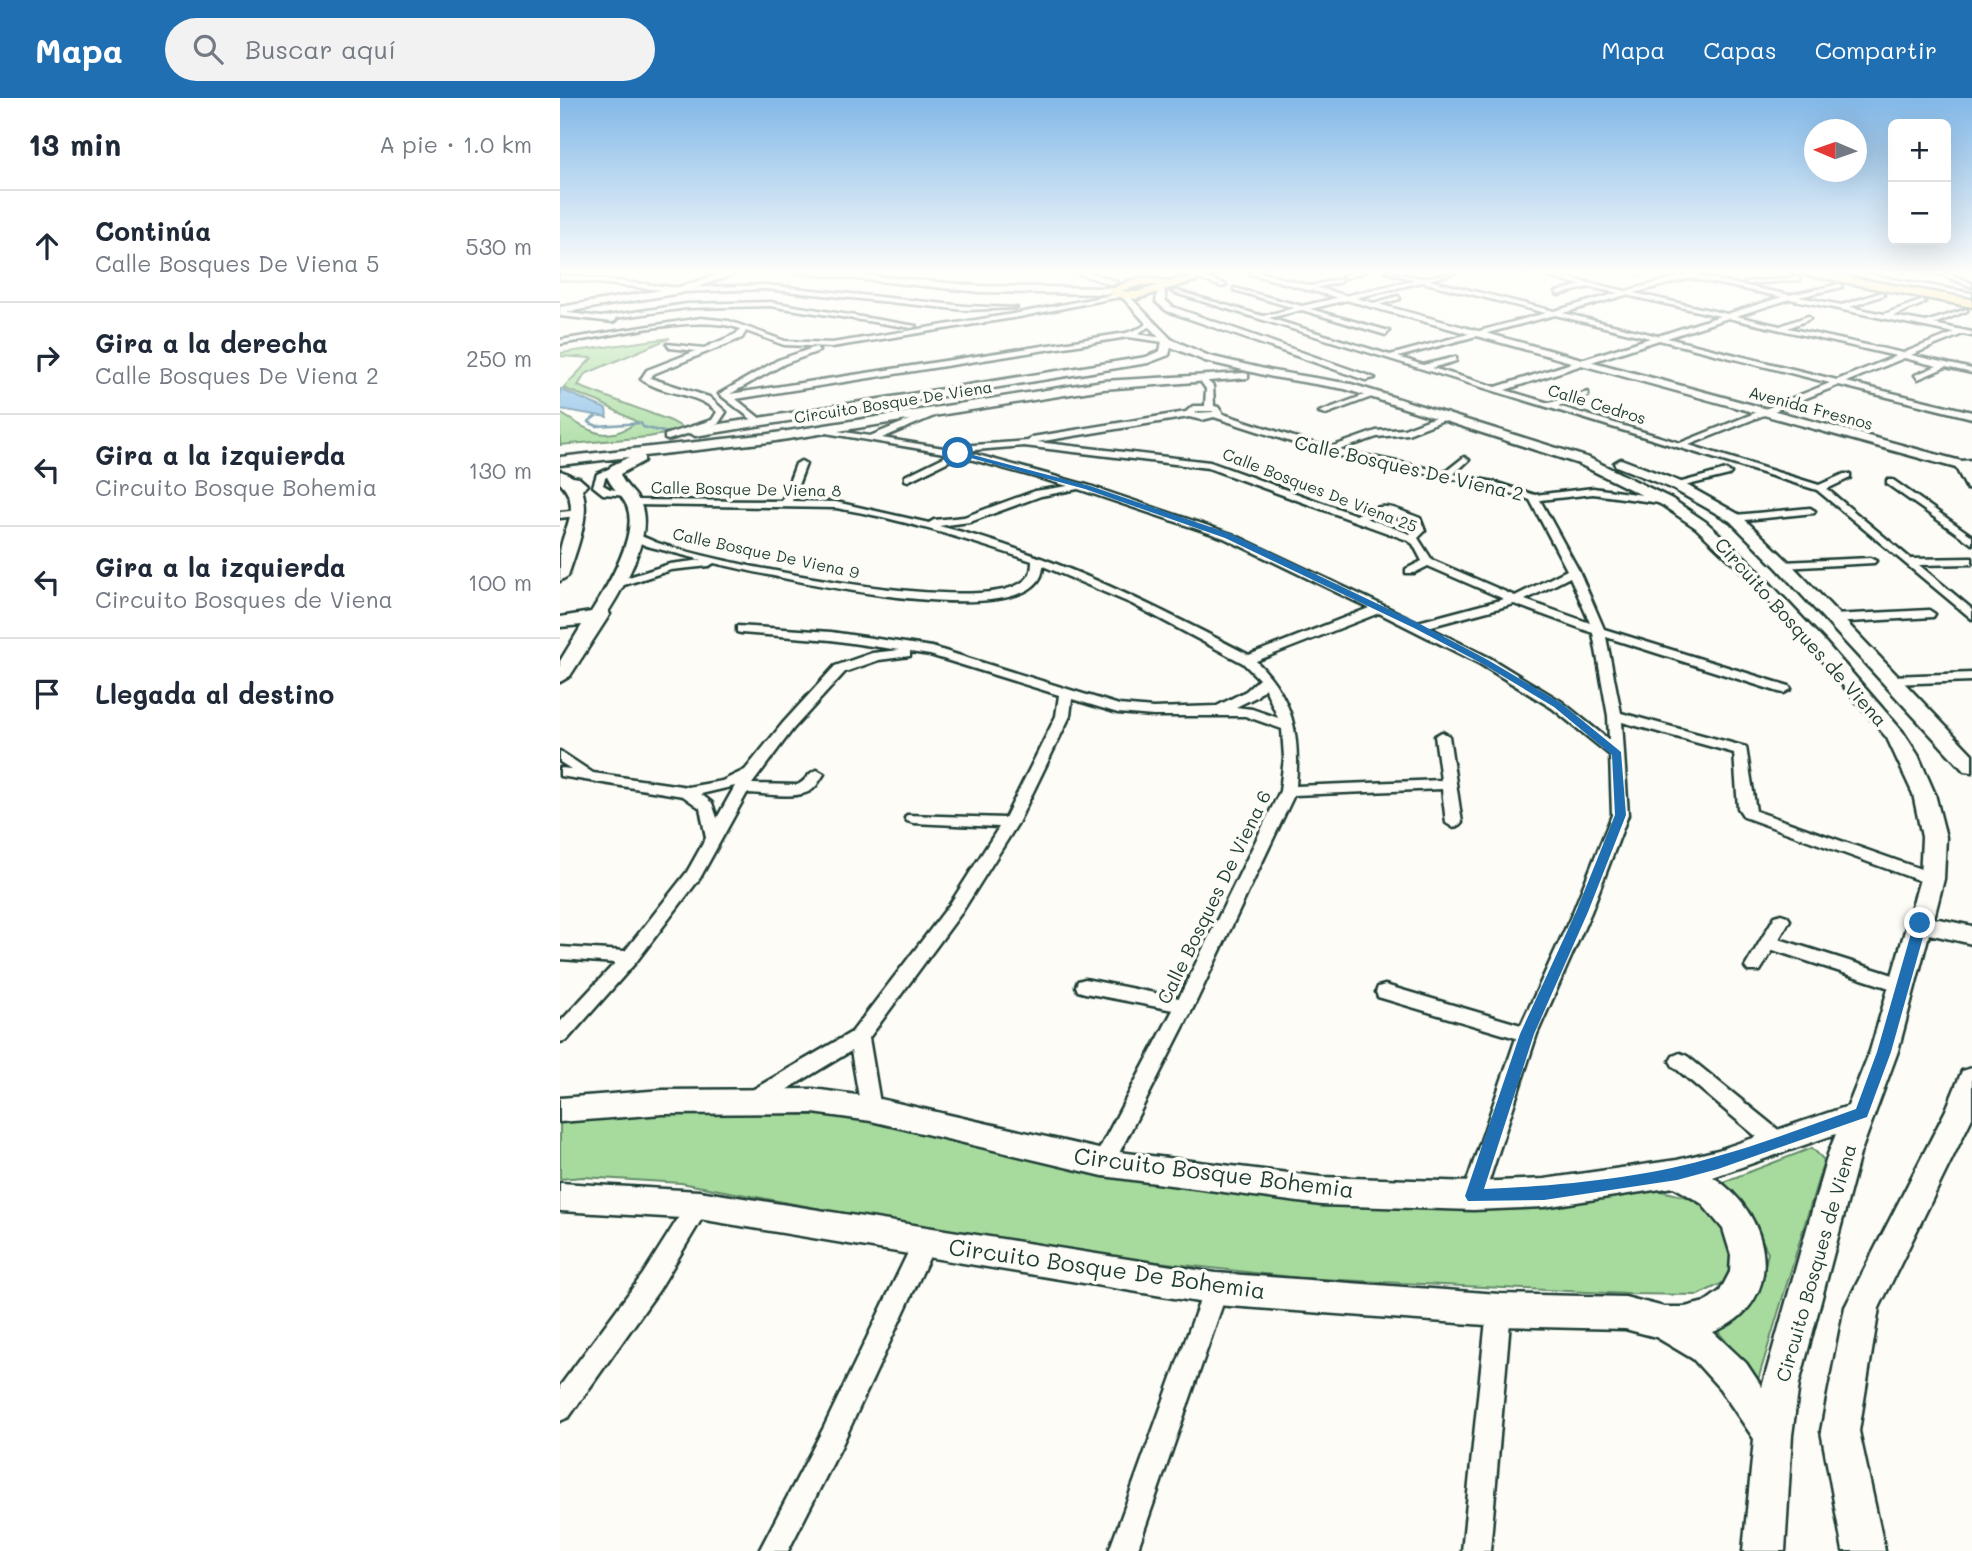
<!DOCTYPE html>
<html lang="es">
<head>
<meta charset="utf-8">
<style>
	body { margin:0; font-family:Mali,sans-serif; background:#f2f2f3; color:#1f2937 }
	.controls { position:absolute; right:21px; top:21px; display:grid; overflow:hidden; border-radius:10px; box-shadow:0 7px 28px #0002 }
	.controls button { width:63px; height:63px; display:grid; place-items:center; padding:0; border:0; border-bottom:2px solid #e0e1e3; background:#fff; color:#1f2937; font:35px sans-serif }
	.compass { position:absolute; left:1244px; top:21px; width:63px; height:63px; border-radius:50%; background:#fff; box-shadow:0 7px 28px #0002; rotate:272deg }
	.stop { position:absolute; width:21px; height:21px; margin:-16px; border:5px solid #1f6fb2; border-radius:50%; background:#fff }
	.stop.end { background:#1f6fb2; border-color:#fff; box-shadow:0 2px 7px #0008 }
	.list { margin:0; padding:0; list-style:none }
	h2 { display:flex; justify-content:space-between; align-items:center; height:91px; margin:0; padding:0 28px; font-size:30px }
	h2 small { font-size:23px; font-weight:400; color:#747a83 }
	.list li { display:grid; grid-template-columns:46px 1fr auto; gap:21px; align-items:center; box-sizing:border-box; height:112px; padding:0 28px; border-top:2px solid #e0e1e3 }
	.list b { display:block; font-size:26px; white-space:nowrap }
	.list p { margin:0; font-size:23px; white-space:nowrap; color:#747a83 }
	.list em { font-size:23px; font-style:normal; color:#747a83 }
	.icon { flex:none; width:38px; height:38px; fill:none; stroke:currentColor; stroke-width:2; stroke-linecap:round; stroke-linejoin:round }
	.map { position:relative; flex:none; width:1412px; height:1453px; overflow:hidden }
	header { display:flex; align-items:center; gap:42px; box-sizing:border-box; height:98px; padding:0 35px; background:#1f6fb2; color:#fff }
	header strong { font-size:33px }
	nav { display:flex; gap:38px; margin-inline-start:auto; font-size:24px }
	.search { width:490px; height:63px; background:#f2f2f3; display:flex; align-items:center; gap:18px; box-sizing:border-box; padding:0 24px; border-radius:38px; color:#747a83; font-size:26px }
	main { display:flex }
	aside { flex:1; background:#fff }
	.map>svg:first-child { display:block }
	.green { fill:#a7db9e; stroke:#638c69; stroke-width:2 }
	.water { fill:#89bfe7; stroke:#5f8b9f; stroke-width:2 }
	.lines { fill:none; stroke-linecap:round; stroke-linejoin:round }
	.stream { stroke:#5f8b9f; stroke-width:2.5 }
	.street-casing { stroke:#1f3d34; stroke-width:5 }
	.secondary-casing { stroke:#1f3d34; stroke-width:5 }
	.primary-casing { stroke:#1f3d34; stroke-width:6 }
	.highway-casing { stroke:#1f3d34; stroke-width:5 }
	.street { fill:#fdfcf7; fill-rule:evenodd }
	.secondary { fill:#fdfcf7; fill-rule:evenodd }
	.primary { fill:#fce080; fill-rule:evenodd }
	.highway { fill:#fce080; fill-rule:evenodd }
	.route { fill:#1f6fb2 }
	.labels { text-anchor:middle; stroke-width:7; stroke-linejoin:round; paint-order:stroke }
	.far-street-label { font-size:16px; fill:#1f3d34; stroke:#fdfcf7 }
	.street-label { font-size:19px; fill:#1f3d34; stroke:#fdfcf7 }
	.near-street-label { font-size:23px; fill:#1f3d34; stroke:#fdfcf7 }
</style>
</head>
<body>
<header>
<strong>Mapa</strong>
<div class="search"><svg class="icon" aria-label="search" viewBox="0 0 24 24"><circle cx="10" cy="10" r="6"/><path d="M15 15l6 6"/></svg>Buscar aquí</div>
<nav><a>Mapa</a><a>Capas</a><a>Compartir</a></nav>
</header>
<main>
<aside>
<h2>13 min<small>A pie · 1.0 km</small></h2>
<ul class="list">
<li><svg class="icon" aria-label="ahead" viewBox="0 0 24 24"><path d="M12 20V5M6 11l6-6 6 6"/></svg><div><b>Continúa</b><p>Calle Bosques De Viena 5</p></div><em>530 m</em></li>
<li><svg class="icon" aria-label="right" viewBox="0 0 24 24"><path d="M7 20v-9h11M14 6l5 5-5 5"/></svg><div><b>Gira a la derecha</b><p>Calle Bosques De Viena 2</p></div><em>250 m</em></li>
<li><svg class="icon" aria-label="left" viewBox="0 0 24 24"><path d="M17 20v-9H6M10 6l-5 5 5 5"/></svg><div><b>Gira a la izquierda</b><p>Circuito Bosque Bohemia</p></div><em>130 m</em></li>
<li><svg class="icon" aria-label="left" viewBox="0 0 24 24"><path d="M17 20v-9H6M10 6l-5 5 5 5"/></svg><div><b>Gira a la izquierda</b><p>Circuito Bosques de Viena</p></div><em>100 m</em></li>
<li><svg class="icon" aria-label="arrive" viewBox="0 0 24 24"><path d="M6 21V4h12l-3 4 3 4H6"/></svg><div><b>Llegada al destino</b></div></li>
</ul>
</aside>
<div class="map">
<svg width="1412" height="1453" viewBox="0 0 1412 1453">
	<rect width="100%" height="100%" fill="#fdfcf7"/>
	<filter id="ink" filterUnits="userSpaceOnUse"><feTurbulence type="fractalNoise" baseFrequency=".0143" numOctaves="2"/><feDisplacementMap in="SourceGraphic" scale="14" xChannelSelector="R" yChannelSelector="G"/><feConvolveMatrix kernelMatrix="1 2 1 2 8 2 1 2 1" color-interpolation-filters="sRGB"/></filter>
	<g filter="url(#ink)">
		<path class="green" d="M110 240 25 276 18 288 111 323 127 332 88 339 0 347V315C30 333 46 347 77 324L39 304 3 290 32 260 0 258V255Z
			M260 1005 406 1046 723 1101 1082 1090C1142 1100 1142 1101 1177 1151L1165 1184 1138 1197 1069 1196 740 1180 562 1160 396 1136 121 1085 23 1079 0 1081V1024L118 1013Z
			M1252 1050 1264 1062 1198 1282 1150 1224 1173 1218 1198 1196 1208 1155 1190 1114 1155 1087Z"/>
		<path class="water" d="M0 291 46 311 47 319 0 311Z"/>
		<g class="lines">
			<path class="stream" d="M36 318 28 324 37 328 81 325 83 329 112 336"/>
			<defs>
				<path id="street" d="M793 174H805L786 180 783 178Z
					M826 174 862 180 898 174 869 182 994 213 1058 195 1029 189 998 197 996 194 1021 187 968 174H981L1066 193 1136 174H1147L1137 178 1230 197 1280 186 1282 189 1239 199 1282 207 1322 194 1324 197 1290 209 1324 216 1363 202 1365 205 1333 218 1366 224 1407 211V213L1374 226 1412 234V238L1403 236 1351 257 1412 271V275L1386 269 1358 281 1355 277 1377 268 1344 260 1286 284 1412 314V320L1279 287 1129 347 1259 387 1284 376H1290V380L1267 391 1351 461 1412 460V466L1359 467 1412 511V521L1257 392 612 194 617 193 703 218 734 210 674 192V190L742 208 854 182ZM1130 180 1222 199 1167 216 1074 195ZM862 184 986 215 830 257 709 220 742 212 826 237 829 233 750 211ZM1066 197 1160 218 1098 238 1003 215ZM1230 201 1394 235 1343 255 1228 230 1250 221 1248 218 1220 228 1176 218ZM995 217 1090 240 936 289 872 270 896 263V259L863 267 838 259ZM1168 220 1336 258 1277 282 1107 240ZM1099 242 1270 285 1120 345 998 308 1028 298V294L989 305 945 292Z
					M1077 174H1084L1080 177Z
					M1278 174H1294L1412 195V199Z
					M1375 174H1385L1412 185V189Z
					M0 177 121 190 206 187 405 208 457 210 405 212 206 191 121 194 0 181Z
					M638 177 665 186 666 187 663 189 636 180Z
					M1238 179 1240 182 1188 186 1185 184Z
					M779 181 781 184 746 192 743 190Z
					M562 195 564 198 459 219 272 249 224 247 186 233 182 240 93 276 90 280 149 299 166 314 158 326 108 342 105 341V337L152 322 157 314C136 293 104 298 81 281L87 272 136 253 110 250 107 246 144 250 176 236 180 231C137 215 48 239 0 246V242L141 220 169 223 225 243 272 245 459 215Z
					M838 198 840 201 810 209 807 207Z
					M210 204 356 228 352 230 210 208 127 210 55 220 56 222 53 224 0 218V214L41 219 127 206Z
					M591 223 593 226 577 236 610 241V245L568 239 176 301 202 322V326L199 327 159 296 218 262 256 249 259 253 224 266 170 296 566 235 580 230Z
					M643 279 653 288 654 308 658 309 663 316 768 350 816 333 844 331 886 315 889 316V320L848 336 817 339 779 352 885 374 904 359 909 362 894 376 934 384 975 397 1033 390 1111 401 1112 403 1107 406 1033 396 980 402 1019 473 1044 531 1229 588 1231 591 1224 595 1219 594 1046 539 1061 615 1186 649 1196 713 1378 777 1380 781 1378 785H1366L1184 719 1178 710 1174 655 1062 624 1068 717 1031 814 977 936 924 1098 921 1105 913 1107 905 1105 902 1098 956 940 818 899 816 894 818 889 825 887 961 927 1013 814 1052 717 1050 657 992 610 920 566 819 515 696 563C734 600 740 638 736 688L881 682 875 638 882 634 889 638 902 725 894 730 886 725 882 691 734 697 634 908 551 1071 543 1074 535 1071 532 1065 613 912 525 895 518 893 516 888 518 883 525 881 619 900 720 693 724 660 722 631 685 618H593L558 615 512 601 510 618 458 725 402 814 309 940 321 1011 318 1017 311 1019 304 1017 301 1011 291 953 201 1007 194 1009 187 1007 184 1001 187 995 292 934 390 806 439 729 353 725 347 723 345 720 347 717 445 720 496 618 499 597 370 557 350 554V558L319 562 285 574 233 631 192 686 237 687C246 684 248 674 257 672L264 676C260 682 256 690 250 693 233 702 205 695 187 695L140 780 76 864 7 942 0 944V924L55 865 0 861V849L65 853 127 774 146 740 140 710 123 698 0 678V670L11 671 0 664V653L33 675 128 689 162 683 185 672 223 625 275 568 312 555 339 552 271 542 181 535 177 534V528L271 534 372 549 559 607 593 610 657 608 686 593 699 581 683 565 572 506 483 468C482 544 199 475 154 465L149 468 111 472 61 488H53V484L110 466 142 462 87 448 71 441 70 439 75 436C82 438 88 441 95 444 156 465 411 518 461 485 470 480 472 473 472 463 407 442 343 421 276 410L73 407 68 404 69 402 222 403 236 366 241 363 246 366 232 403 276 404 369 425 374 422 404 419 475 393 508 388 399 358 348 383 345 382V378L390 356 254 333 258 330 310 338 376 311 379 312V316L322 340 396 352 400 348 468 343 472 339 626 314 633 308H645L646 291 639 281ZM638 313H653V314L635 315ZM629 319 642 322 654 319 765 355 929 388 970 402 1007 472 955 498 872 462 858 440 865 433 860 420C829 409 828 403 796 417L650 364 477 344ZM464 348 648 370 847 442 853 446 862 463 846 471V475H854L868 468 944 501 858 524 672 436 530 388 403 353ZM518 391 664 440 809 510 689 557C589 505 489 455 379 428L410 424 481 398ZM821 414 851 424 854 432 850 436 806 420ZM1010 479 1030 525 965 502ZM954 506 1033 535 1048 618 1049 642 1002 604 930 560 868 529ZM705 590 718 620 692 611 676 609 696 599ZM175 688 157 720 152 705 141 696Z
					M810 295 817 297 766 316 759 314Z
					M53 369 61 371 45 380 43 387 50 391 68 394V398L43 396 33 388 37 376Z
					M1166 372 1171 375 1169 377 1116 390 1111 387Z
					M6 378 19 380 27 387 17 397H9L8 395 16 387 3 383V379Z
					M1327 382H1333L1412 438V446L1327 386Z
					M1250 410 1255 413 1254 415 1175 423 1170 420 1175 417Z
					M20 412 24 413V417L0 420V414Z
					M1310 460 1316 463 1314 465 1223 470 1217 467 1223 464Z
					M1369 512 1375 516 1373 519 1273 525 1267 521 1273 517Z
					M1412 575V583L1331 586 1324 582 1331 578Z
					M1221 816 1227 818 1230 822 1219 841 1349 882 1351 887 1349 892 1342 894 1213 852 1200 873H1188L1185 869 1215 818Z
					M1120 955 1127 958 1227 1039 1230 1045 1227 1051 1219 1054 1211 1051 1113 968 1110 963 1113 958Z
					M139 1097 147 1100 150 1107 99 1192 9 1319 0 1323V1288L83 1176 131 1100Z
					M364 1135 372 1138 376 1145 281 1349 228 1453H199L263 1331 356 1138Z
					M656 1180 664 1183 668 1191 577 1453H549L644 1191 648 1183Z
					M939 1201 948 1204 951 1212 930 1453H902L927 1212 930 1204Z"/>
				<path id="secondary" d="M166 174H180L121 195 0 215V209L119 189Z
					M234 174H270L420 188 552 190 557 193 552 196 420 194Z
					M514 174H529L557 184 552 187Z
					M684 174H699L1401 363 1412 362V370H1410L1412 392 1407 391 1396 370Z
					M598 190H604L606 203 613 209 815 280 805 282 607 213 596 204Z
					M566 195 611 241 649 258 713 273 791 286 1029 360 1112 401 1146 424 1189 463 1265 544 1343 634 1358 657 1375 696 1386 739 1384 781 1374 820 1412 828V846L1369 836 1338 953 1300 1056 1239 1286 1232 1337 1225 1453H1183L1194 1341 1160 1291 1133 1261 1096 1239 1065 1231 939 1228 656 1207 139 1121 0 1113V1085L139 1093 656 1175 939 1196 1065 1199 1104 1209H1125L1145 1204 1160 1193 1170 1174 1171 1157 1163 1131 1141 1105 1114 1089 984 1109 913 1112 761 1107 543 1078 311 1023 253 1015 103 1016 0 1024V1000L103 992 253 991 311 999 543 1052 761 1079 913 1084 984 1081 1117 1062 1158 1052 1288 1008 1310 953 1360 781 1362 739 1353 696 1327 640 1253 552 1177 469 1136 430 1102 407 1019 366 785 291 713 279 645 263 611 249 609 257 588 265 135 338 129 334 135 330 586 259 600 253 602 243 563 200 561 198ZM1276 1036 1268 1056 1202 1289 1186 1265 1153 1234C1228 1205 1213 1117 1153 1079Z
					M684 275 688 276V280L543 291 209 344 84 358V363L60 376C64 389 77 395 81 407 93 438 65 487 48 514L50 516 10 578 0 584V563L22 527 0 529V519L31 514C47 489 79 437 67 408 62 396 50 389 46 376L51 368 69 359 0 367V359L209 336 543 283Z
					M1061 361 1121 384 1180 417 1229 464 1412 656V674L1404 673 1217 470 1170 423 1111 390 1056 368 1054 365Z
					M0 373C45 386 17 449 8 478L0 483C0 474 0 464 0 454 3 429 23 409 0 385Z
					M1412 970V1020L1319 1210 1299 1333 1325 1453H1283L1261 1333 1285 1209 1386 1012 1402 973Z"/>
				<path id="primary" d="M645 174H663L576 201 556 199 547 193 572 182 589 180 609 184ZM581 187H599L576 194 561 193Z"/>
				<path id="highway" d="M1231 174H1259L1412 201V209Z"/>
			</defs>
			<use href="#street" class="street-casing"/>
			<use href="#secondary" class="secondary-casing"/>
			<use href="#primary" class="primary-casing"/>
			<use href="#highway" class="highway-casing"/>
			<use href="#street" class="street"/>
			<use href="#secondary" class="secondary"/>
			<use href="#primary" class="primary"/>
			<use href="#highway" class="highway"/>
		</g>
	</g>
	<linearGradient id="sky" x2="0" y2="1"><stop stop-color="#82b8e8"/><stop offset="0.46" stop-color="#fefefb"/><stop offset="1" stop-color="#fefefb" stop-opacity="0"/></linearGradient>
	<rect width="1412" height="378" fill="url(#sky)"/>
	<path class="route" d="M398 353 530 388 671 436 860 526 928 562 1001 605 1061 654 1066 717 1028 814 974 936 924 1091C999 1088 1086 1080 1158 1058 1205 1045 1250 1027 1296 1011L1317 954 1354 825 1356 822H1365L1367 825 1331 954 1307 1019 1158 1071 1117 1082 984 1102 908 1103 905 1098 960 936 1016 814 1055 717 1052 657 994 609 921 565 854 530 665 440 525 391 396 356Z"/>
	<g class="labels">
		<g class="far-street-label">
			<text transform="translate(333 304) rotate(-9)" y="6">Circuito Bosque De Viena</text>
			<text transform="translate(1037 306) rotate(17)" y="6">Calle Cedros</text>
			<text transform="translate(1251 310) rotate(15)" y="6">Avenida Fresnos</text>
			<text transform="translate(186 391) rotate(1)" y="6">Calle Bosque De Viena 8</text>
			<text transform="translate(760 392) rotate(21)" y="6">Calle Bosques De Viena 25</text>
			<text transform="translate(206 455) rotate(12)" y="6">Calle Bosque De Viena 9</text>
		</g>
		<g class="street-label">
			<text transform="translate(849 370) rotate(13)" y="7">Calle Bosques De Viena 2</text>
			<text transform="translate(1241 534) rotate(48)" y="7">Circuito Bosques de Viena</text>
			<text transform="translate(654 799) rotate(-64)" y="7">Calle Bosques De Viena 6</text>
			<text transform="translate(1256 1165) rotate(-74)" y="7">Circuito Bosques de Viena</text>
		</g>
		<g class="near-street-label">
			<text transform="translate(654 1075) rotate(7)" y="8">Circuito Bosque Bohemia</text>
			<text transform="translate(547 1171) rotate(8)" y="8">Circuito Bosque De Bohemia</text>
		</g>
	</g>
</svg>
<div class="controls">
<button>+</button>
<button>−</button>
</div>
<svg class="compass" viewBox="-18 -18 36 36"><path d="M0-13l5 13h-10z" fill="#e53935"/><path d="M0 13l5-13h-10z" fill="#747a83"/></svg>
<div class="stop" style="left:398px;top:355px"></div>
<div class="stop end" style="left:1360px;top:825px"></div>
</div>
</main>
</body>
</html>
